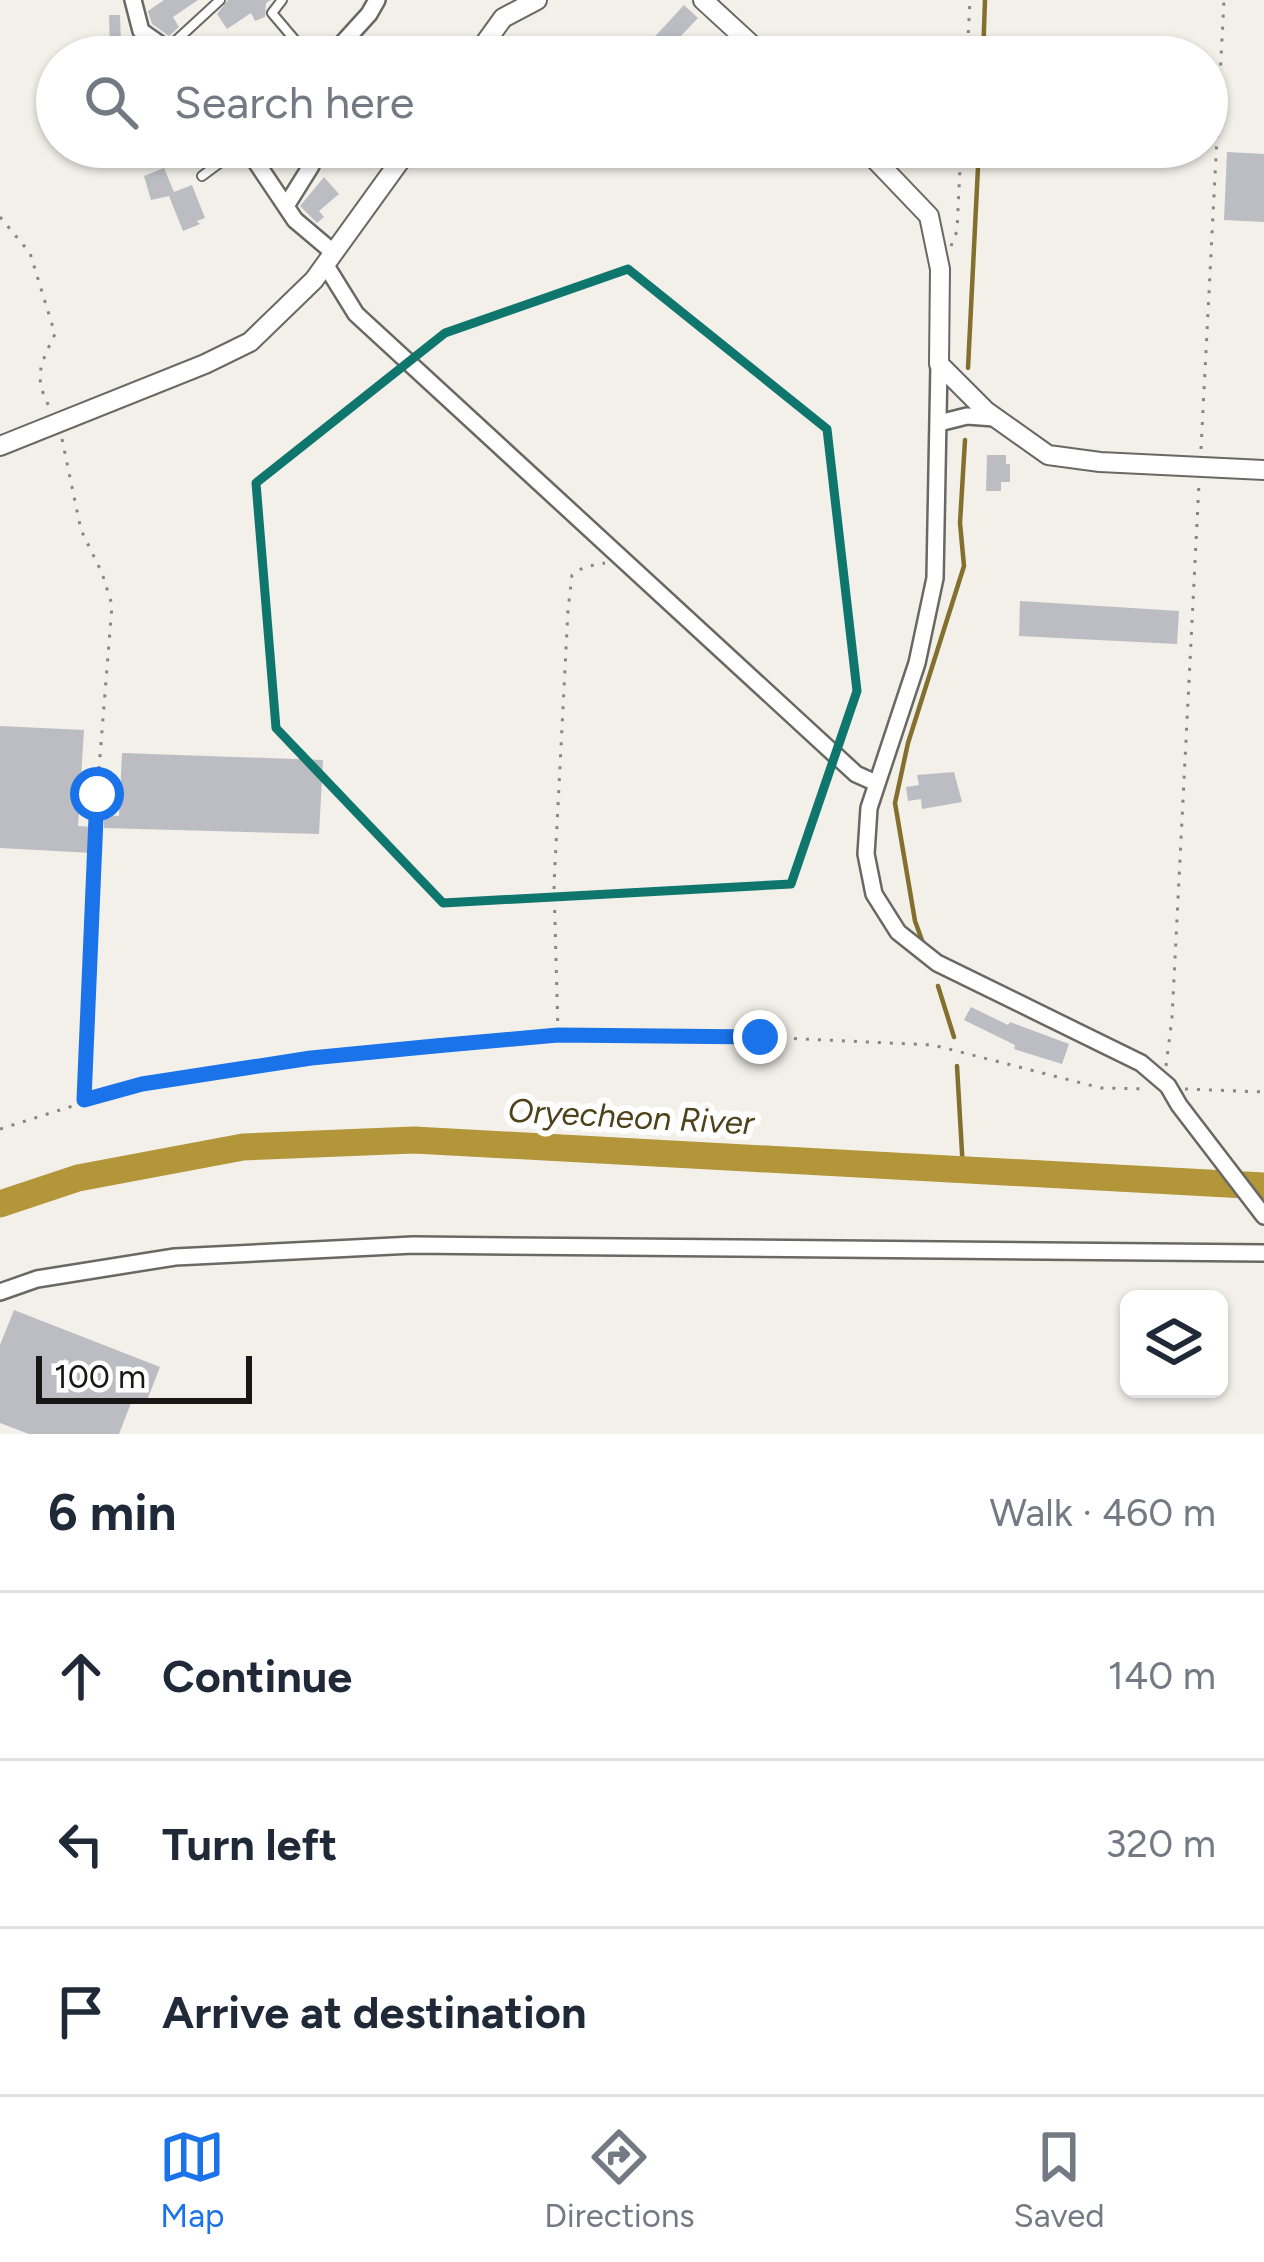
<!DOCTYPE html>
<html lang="en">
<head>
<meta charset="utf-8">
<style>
	body { margin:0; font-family:Figtree,sans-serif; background:#f2f2f3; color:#1f2937 }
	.controls { position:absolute; right:36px; bottom:36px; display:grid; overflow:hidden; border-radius:18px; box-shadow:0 3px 9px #0004 }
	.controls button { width:108px; height:108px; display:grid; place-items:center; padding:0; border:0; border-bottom:3px solid #e0e1e3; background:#fff; color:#1f2937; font:60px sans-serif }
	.scale { position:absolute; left:36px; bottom:30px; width:216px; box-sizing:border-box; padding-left:12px; border:6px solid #181715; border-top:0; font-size:33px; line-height:42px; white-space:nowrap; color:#181715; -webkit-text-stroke:9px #fff; paint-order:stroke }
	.stop { position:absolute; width:36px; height:36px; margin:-27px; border:9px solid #1a73e8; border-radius:50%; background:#fff }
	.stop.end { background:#1a73e8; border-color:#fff; box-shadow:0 3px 12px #0008 }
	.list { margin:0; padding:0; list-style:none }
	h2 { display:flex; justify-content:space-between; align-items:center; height:156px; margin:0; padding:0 48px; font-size:51px }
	h2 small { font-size:39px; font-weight:400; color:#747a83 }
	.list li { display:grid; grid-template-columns:78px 1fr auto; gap:36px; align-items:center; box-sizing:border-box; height:168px; padding:0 48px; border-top:3px solid #e0e1e3 }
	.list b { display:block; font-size:45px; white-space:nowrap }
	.list em { font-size:39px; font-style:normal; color:#747a83 }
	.icon { flex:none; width:66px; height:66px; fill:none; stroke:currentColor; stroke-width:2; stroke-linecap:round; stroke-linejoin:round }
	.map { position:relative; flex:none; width:1264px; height:1434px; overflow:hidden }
	.search { position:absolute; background:#fff; box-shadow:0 3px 9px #0004; left:36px; right:36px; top:36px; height:132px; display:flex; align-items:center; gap:30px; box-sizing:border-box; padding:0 42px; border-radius:66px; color:#747a83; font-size:45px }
	.sheet { height:660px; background:#fff }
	nav { display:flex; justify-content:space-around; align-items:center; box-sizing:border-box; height:168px; border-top:3px solid #e0e1e3; background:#fff; font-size:33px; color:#747a83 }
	nav a { display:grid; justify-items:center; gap:6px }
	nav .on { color:#1a73e8 }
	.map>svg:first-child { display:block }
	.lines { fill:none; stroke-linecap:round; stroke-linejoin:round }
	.stream { stroke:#84702e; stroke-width:4.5 }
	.river { stroke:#b29639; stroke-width:27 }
	.building { fill:#bbbdc3 }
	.service-casing { stroke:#6a6862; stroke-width:12 }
	.minor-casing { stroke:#6a6862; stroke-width:20 }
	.tertiary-casing { stroke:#6a6862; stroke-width:22 }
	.path { stroke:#888682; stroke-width:3; stroke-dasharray:3 9; stroke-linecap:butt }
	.service { stroke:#fff; stroke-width:8 }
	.minor { stroke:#fff; stroke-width:15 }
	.tertiary { stroke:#fff; stroke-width:18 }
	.route { stroke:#1a73e8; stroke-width:15 }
	.marked { fill:none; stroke:#0f766e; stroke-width:9; stroke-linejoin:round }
	.labels { text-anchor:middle; stroke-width:12; stroke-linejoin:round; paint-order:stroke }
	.water-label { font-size:33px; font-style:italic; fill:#4e421b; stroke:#fff }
</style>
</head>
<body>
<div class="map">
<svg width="1264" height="1434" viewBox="0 0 1264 1434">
	<rect width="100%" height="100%" fill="#f3f0ea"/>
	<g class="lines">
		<path class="stream" d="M983 57 985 0
			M968 368 979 147
			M923 943 915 921 895 803 908 743 964 566 960 523 965 440
			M938 986 954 1037
			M957 1066 963 1170"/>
		<path class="river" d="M0 1204 78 1178 243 1147 414 1140 1264 1186"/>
	</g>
	<path class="building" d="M164 0H198L173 17 179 27 169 36 152 24 148 11Z
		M228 0H271L266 3 265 17 255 21 251 13 227 29 217 14Z
		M684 5 698 18 661 57H636Z
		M109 15H120L121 44 131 37 157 57H100L110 50Z
		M1227 152 1264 154V222L1224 220Z
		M164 168 174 192 192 185 205 218 197 221 200 224 183 231 169 196 151 200 144 176Z
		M324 177 339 194 319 211 324 217 317 223 300 206Z
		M987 455H1006V464H1010V482H1001V491H986Z
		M1020 601 1179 611 1177 644 1019 636Z
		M0 726 84 730 78 826 93 827 92 853 0 848Z
		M122 753 323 760 319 834 104 828V815L119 816Z
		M954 772 962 802 922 809 921 799 908 801 906 787 919 785 917 775Z
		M971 1007 1008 1025 1010 1022 1069 1044 1062 1064 1014 1049 1015 1045 964 1020Z
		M14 1310 160 1367 146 1403 133 1398 119 1434H29L0 1423V1345Z"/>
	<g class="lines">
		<defs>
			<path id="service" d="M168 48 220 0
				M275 57 294 39 272 13 282 0
				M202 176 241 147"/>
			<path id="minor" d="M133 0 141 31 178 57
				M330 57 369 14 377 0
				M246 147 295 220 334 253
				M286 206 311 166 307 147
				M325 264 356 314 856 774 876 783
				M939 364 935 578 917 663 869 808 866 854 874 894 898 932 937 963 1141 1063 1168 1086 1179 1105 1264 1216
				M939 423 967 416 995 418
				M0 1292 37 1279 175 1257 413 1245 1264 1253"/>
			<path id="tertiary" d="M703 0 765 57
				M475 57 503 18 537 0
				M863 147 929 216 940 269 939 364 986 411 1048 455 1100 462 1264 470
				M0 446 205 364 250 342 314 280 410 147"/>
		</defs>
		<use href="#service" class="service-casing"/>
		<use href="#minor" class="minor-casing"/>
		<use href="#tertiary" class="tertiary-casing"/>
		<path class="path" d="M967 57 970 0
			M0 217 30 253 55 334C40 365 33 377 50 408
			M951 246 957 231 961 147
			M62 439 81 530 102 573 112 605 97 794 84 1098
			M1201 449 1224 0
			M558 1033 554 884 568 610 572 575 584 567 605 563
			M1166 1066 1172 1018 1199 483
			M1185 1089 1264 1092
			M0 1129 142 1084 311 1058 558 1035 760 1037 933 1045 1101 1088 1146 1089"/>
		<use href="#service" class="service"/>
		<use href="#minor" class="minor"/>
		<use href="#tertiary" class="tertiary"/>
	</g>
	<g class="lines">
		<path class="route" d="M97 794 84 1100 142 1084 311 1058 435 1046 558 1035 760 1037"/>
	</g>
	<path class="marked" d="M628 269 827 429 857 691 791 884 443 903 276 728 256 483 445 333Z"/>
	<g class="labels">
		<g class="water-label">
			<text transform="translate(631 1116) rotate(3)" y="12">Oryecheon River</text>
		</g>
	</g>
</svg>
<div class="controls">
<button><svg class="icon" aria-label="layers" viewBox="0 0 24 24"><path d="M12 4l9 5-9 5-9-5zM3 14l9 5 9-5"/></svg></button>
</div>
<div class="scale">100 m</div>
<div class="stop" style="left:97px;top:794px"></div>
<div class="stop end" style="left:760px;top:1037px"></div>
<div class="search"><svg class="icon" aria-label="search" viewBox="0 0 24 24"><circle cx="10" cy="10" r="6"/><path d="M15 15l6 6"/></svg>Search here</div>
</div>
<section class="sheet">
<h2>6 min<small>Walk · 460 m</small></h2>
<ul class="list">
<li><svg class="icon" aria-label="ahead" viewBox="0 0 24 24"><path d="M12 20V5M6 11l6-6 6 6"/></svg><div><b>Continue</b></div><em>140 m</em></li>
<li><svg class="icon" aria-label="left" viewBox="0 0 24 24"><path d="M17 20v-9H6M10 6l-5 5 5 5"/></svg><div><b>Turn left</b></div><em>320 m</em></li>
<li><svg class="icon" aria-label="arrive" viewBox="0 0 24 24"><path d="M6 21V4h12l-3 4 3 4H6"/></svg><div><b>Arrive at destination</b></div></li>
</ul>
</section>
<nav>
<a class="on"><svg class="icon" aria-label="map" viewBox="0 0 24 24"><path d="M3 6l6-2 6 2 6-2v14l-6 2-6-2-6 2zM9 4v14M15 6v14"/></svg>Map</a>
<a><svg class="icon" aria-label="directions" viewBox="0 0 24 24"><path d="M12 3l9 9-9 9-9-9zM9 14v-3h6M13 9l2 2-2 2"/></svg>Directions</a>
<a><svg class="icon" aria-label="saved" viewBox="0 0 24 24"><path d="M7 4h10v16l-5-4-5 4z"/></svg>Saved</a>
</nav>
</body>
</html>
